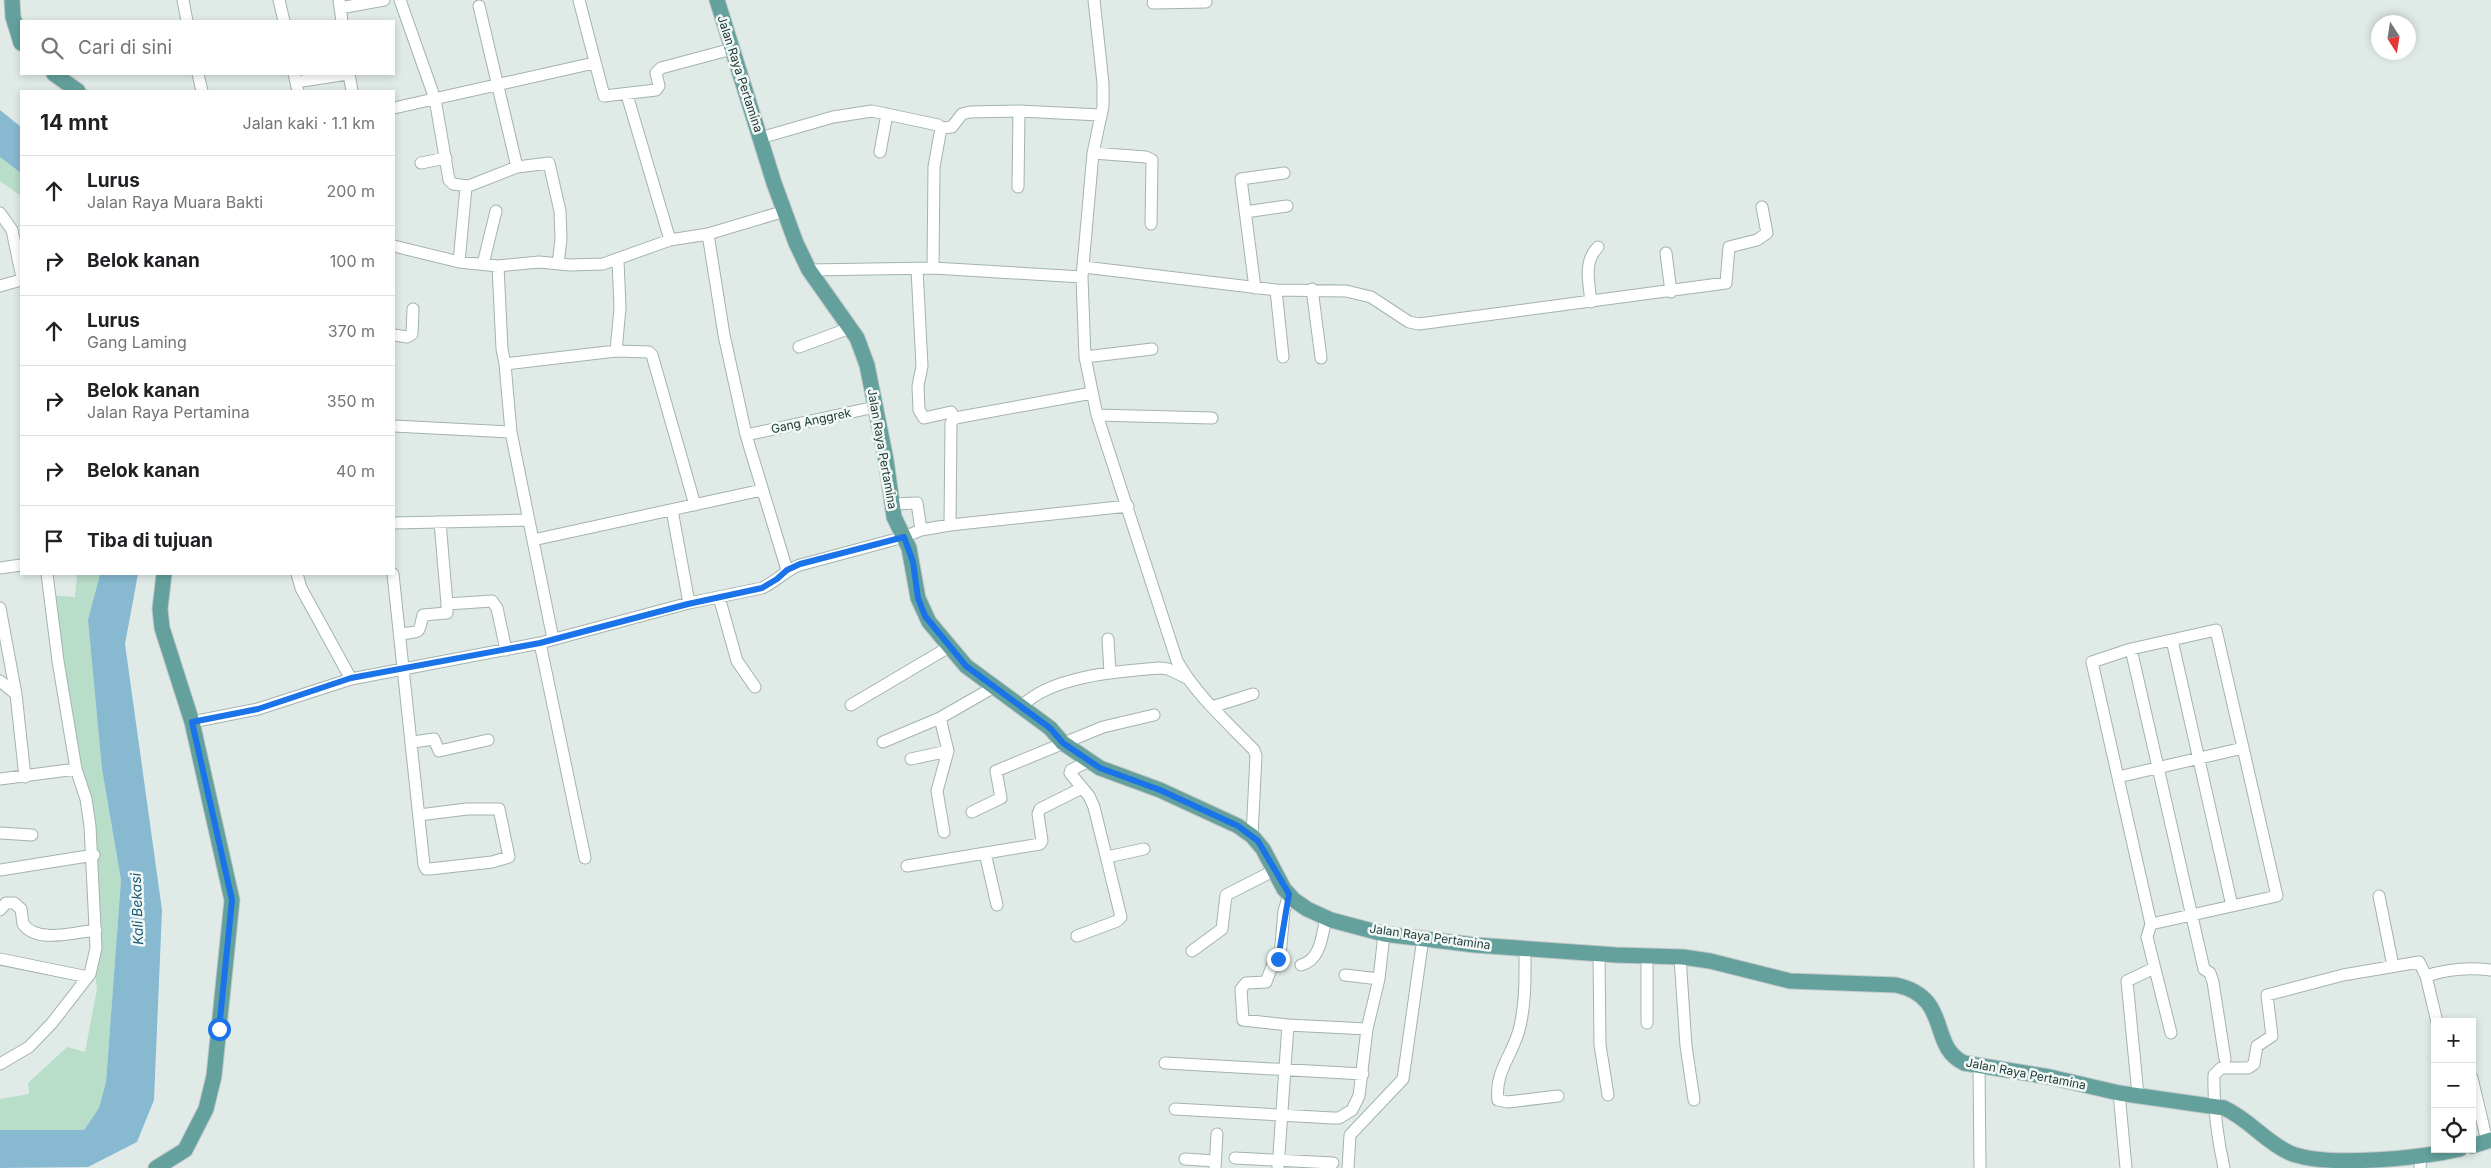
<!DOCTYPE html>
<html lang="id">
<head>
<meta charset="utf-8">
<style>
	body { margin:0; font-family:Inter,sans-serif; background:#f2f2f2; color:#202124 }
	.controls { position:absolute; right:15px; bottom:15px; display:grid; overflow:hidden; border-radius:0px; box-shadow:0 2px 8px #0003 }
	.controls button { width:45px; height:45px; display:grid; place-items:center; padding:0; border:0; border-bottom:1px solid #e0e0e0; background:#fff; color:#202124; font:25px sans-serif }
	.compass { position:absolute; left:2371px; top:15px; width:45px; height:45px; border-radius:50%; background:#fff; box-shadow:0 2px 8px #0003; rotate:168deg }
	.stop { position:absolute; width:15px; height:15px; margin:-11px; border:4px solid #1a73e8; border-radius:50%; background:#fff }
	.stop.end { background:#1a73e8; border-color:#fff; box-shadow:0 1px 5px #0008 }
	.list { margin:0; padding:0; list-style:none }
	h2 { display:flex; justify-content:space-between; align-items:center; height:65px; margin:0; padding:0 20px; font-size:21px }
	h2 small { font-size:16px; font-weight:400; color:#757577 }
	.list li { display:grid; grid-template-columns:32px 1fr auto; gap:15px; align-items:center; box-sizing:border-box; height:70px; padding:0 20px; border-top:1px solid #e0e0e0 }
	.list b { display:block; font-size:19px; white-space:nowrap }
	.list p { margin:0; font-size:16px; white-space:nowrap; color:#757577 }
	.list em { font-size:16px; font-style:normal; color:#757577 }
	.icon { flex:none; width:28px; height:28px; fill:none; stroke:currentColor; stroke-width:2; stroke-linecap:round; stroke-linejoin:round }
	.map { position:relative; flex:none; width:2491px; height:1168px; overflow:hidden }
	.search { position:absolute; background:#fff; box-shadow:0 2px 8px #0003; left:20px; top:20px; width:375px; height:55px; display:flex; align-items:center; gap:12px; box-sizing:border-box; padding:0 18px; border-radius:0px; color:#757577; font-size:19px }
	.panel { position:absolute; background:#fff; box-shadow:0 2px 8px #0003; left:20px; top:90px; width:375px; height:485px; border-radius:0px }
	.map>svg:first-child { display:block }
	.green { fill:#b8ddc9 }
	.water { fill:#87b9d1 }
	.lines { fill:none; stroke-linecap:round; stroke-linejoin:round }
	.minor-casing { stroke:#a3b3b0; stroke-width:13 }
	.primary-casing { stroke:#c1c8c8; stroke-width:17 }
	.minor { stroke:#fff; stroke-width:11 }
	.primary { stroke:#64a19c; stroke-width:15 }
	.route { stroke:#1a73e8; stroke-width:6 }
	.labels { text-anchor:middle; stroke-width:5; stroke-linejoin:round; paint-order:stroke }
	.street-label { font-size:12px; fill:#213c39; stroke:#f1f8f5 }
	.water-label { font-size:14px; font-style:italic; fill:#1a5878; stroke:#f1f8f5 }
</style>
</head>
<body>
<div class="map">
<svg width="2491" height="1168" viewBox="0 0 2491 1168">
	<rect width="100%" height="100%" fill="#e0ebe8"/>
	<path class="green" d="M0 157 21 173V196L0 181Z
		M77 574H100L88 620 102 769 121 880 106 1082 99 1108 84 1130H0V1099L29 1094 28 1083 67 1047 85 1052 97 989 94 962 95 897 50 595 75 597Z"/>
	<path class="water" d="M0 110 21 127V173L0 157Z
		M100 574H138L125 644 162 910 154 1100 137 1142 88 1167 0 1168V1130H84L99 1108 106 1082 121 880 102 769 88 620Z"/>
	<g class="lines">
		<defs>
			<path id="minor" d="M183 0 187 21
				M279 0 284 21
				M339 0 342 21
				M400 0 435 99 449 180 453 184 468 186
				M579 0 604 96 656 90 659 86 656 73 661 68 732 49
				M1094 0 1103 83V106L1093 153 1082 277 1085 357 1097 415 1177 661C1196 695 1227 722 1254 750L1256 756 1252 836
				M1153 3 1206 2
				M479 6 517 167
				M340 8 384 0
				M198 74 202 91
				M294 74 298 91
				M349 74 352 91
				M296 82 347 74
				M627 95 670 240
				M394 108 594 63
				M760 138 833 117 872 111 938 125 941 128 952 127 962 114 970 112 1019 111 1100 115
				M880 152 887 114
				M1093 153 1146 157 1152 160 1151 224
				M421 163 446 158
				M1018 187 1019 111
				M1245 212 1287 206
				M0 213 12 230 21 273
				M708 234 724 335 746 435 787 570
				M394 246 459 262 498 266 539 262 570 265 603 264 670 240 708 234 785 211
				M1666 253 1671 292
				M459 262 466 187 517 167 549 163 560 211 561 239 558 264
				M483 264 496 211
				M498 266 502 349 505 364 511 432 553 639
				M1084 267 1276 290 1346 291 1371 297 1409 322 1419 324 1726 283 1729 247 1757 240 1767 233 1762 207
				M933 268 934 167 941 128
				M917 269 922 366 918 386 919 410 924 418 951 412 955 418
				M809 270 933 268 1082 277
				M0 286 21 280
				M1255 288 1241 179 1284 173
				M1312 289 1321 358
				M1276 290 1283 357
				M1591 302C1589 282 1583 262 1598 247
				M394 335 407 337 412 334 413 309
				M799 347 850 328
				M616 351 620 308 618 260
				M1085 357 1152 349
				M505 364 616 351 649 352 652 355 695 505
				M1097 415 1212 418
				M394 426 511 432
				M746 435 875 407
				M892 504 917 503 921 530
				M672 510 689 603
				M440 522 447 604
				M394 523 529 520
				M950 525 951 423 955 418 1092 393
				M533 540 762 490
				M0 568 21 565
				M297 574 301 588 351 679
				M393 574C404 671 413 768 424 865L426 869H430L492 862 509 857 499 809H467L419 815
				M719 597 737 661 755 687
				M0 608 16 694 25 777
				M400 634C422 631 418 635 423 615L447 613V604L492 601 497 608 506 650
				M1108 639 1110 673
				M2172 640 2232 906
				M540 643 585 858
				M2131 649 2204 969 2210 973 2213 982 2225 1059
				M0 681 16 694
				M851 705 949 647
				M1021 707C1050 676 1120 671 1160 668L1168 669 1187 678
				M1212 707 1253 694
				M940 718 948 751 937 791 944 832
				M192 722 258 709 351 679 540 643 689 603 762 588C776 582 785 570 800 565L904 537 921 530 950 525 1128 506
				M413 742 434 739 439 751 488 740
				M883 742 940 718 994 687
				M911 759 948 751
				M2118 777 2243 748
				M0 779 76 769
				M972 812 1001 798 996 771 1103 727 1154 715
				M0 833 32 835
				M985 853 997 905
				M1107 857 1144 849
				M907 866 1040 844 1042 841 1038 814 1040 809 1082 788
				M0 870 94 855
				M2379 896 2393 966
				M0 910 6 903H14L21 909 23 924C37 944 75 932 96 930
				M2151 924 2277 896 2216 630 2131 649 2092 662 2151 924 2147 937 2171 1033
				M1077 936 1117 921 1121 917 1094 807 1089 796 1070 773 1071 770 1089 761
				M1525 948C1525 974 1526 1000 1520 1026 1515 1052 1494 1071 1498 1100L1508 1102 1558 1096
				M1192 951 1222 929 1226 895 1273 871
				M1599 953 1600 1045 1608 1095
				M1680 957 1686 1046 1694 1100
				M0 959 88 977
				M1301 965C1321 960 1322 935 1326 918
				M1345 975 1379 979
				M2426 976C2447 969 2469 967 2491 970
				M1647 1023V956
				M1288 1025 1367 1029
				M1165 1063 1363 1074
				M0 1064 29 1047 52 1023 90 974 96 948 90 826 86 799 76 769 58 661 47 574
				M1979 1066 1980 1168
				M2472 1078 2487 1141
				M2119 1093 2126 1168
				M2138 1095 2127 981 2154 968
				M1175 1109 1333 1118H1339L1352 1110 1359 1096 1367 1029 1379 979 1384 934
				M1235 1158 1333 1163
				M1185 1159 1215 1161
				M1215 1168 1217 1134
				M1278 1168 1288 1025 1243 1020 1241 989 1246 983 1266 982 1274 961 1280 956 1284 911 1289 894
				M1348 1168 1350 1135 1403 1079 1423 938
				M2224 1168C2217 1136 2213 1108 2214 1075L2221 1068H2248L2254 1064 2257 1046 2272 1036 2267 995 2343 975 2419 962 2426 976 2437 1022
				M2420 1168 2421 1156"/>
			<path id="primary" d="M12 0 13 17 21 43
				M717 0 774 183 796 243 809 270 857 338 867 365 886 460 894 517 909 548 918 598 929 622 966 666 1050 728 1063 743 1100 768 1160 790 1238 826 1252 836 1263 849 1284 889 1294 900 1307 909 1331 920 1384 934 1475 945 1616 955 1683 957 1710 961 1790 981 1896 985C1952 997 1928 1046 1964 1063L2050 1077 2119 1093 2224 1108C2249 1119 2265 1142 2290 1153 2326 1168 2421 1158 2460 1149
				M54 74 78 91
				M2472 1146 2491 1140
				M156 1168 185 1150 206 1109 214 1076 232 900 192 722 162 628 160 609 164 574"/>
		</defs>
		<use href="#minor" class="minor-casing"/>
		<use href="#primary" class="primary-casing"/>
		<use href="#minor" class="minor"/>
		<use href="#primary" class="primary"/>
	</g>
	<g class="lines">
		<path class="route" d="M219 1029 232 900 192 722 258 709 351 678 540 643 688 604 762 588 777 579 787 570 800 564 904 537 913 562 918 598 925 616 966 666 1050 728 1063 743 1100 768 1160 790 1238 826 1258 841 1289 894 1278 959"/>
	</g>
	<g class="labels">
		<g class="street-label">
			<text transform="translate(740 74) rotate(72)" y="4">Jalan Raya Pertamina</text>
			<text transform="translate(811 421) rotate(-12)" y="4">Gang Anggrek</text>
			<text transform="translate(882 449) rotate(80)" y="4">Jalan Raya Pertamina</text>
			<text transform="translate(1430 937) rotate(8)" y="4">Jalan Raya Pertamina</text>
			<text transform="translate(2026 1074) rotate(11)" y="4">Jalan Raya Pertamina</text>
		</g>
		<g class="water-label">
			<text transform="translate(137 909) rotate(-92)" y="5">Kali Bekasi</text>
		</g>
	</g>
</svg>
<div class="controls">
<button>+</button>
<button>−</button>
<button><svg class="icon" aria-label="locate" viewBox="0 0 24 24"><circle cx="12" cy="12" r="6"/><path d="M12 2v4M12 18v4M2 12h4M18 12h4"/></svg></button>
</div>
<svg class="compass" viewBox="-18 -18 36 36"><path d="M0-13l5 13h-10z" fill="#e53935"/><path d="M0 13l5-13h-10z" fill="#757577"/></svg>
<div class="stop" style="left:219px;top:1029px"></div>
<div class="stop end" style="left:1278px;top:959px"></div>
<div class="search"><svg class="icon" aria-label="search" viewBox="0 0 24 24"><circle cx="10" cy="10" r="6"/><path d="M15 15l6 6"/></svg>Cari di sini</div>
<section class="panel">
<h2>14 mnt<small>Jalan kaki · 1.1 km</small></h2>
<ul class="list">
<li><svg class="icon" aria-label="ahead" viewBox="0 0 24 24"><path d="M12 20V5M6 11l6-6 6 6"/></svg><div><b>Lurus</b><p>Jalan Raya Muara Bakti</p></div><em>200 m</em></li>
<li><svg class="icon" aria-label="right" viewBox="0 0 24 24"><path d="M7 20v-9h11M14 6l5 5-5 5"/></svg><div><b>Belok kanan</b></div><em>100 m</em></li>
<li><svg class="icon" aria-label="ahead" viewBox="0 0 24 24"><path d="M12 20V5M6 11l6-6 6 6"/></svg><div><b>Lurus</b><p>Gang Laming</p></div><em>370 m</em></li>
<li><svg class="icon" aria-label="right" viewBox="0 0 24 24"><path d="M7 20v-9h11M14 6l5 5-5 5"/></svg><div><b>Belok kanan</b><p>Jalan Raya Pertamina</p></div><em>350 m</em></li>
<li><svg class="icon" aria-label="right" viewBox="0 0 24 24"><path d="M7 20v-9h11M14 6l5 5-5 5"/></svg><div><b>Belok kanan</b></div><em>40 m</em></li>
<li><svg class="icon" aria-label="arrive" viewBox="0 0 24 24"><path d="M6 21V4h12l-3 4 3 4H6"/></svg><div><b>Tiba di tujuan</b></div></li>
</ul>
</section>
</div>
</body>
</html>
